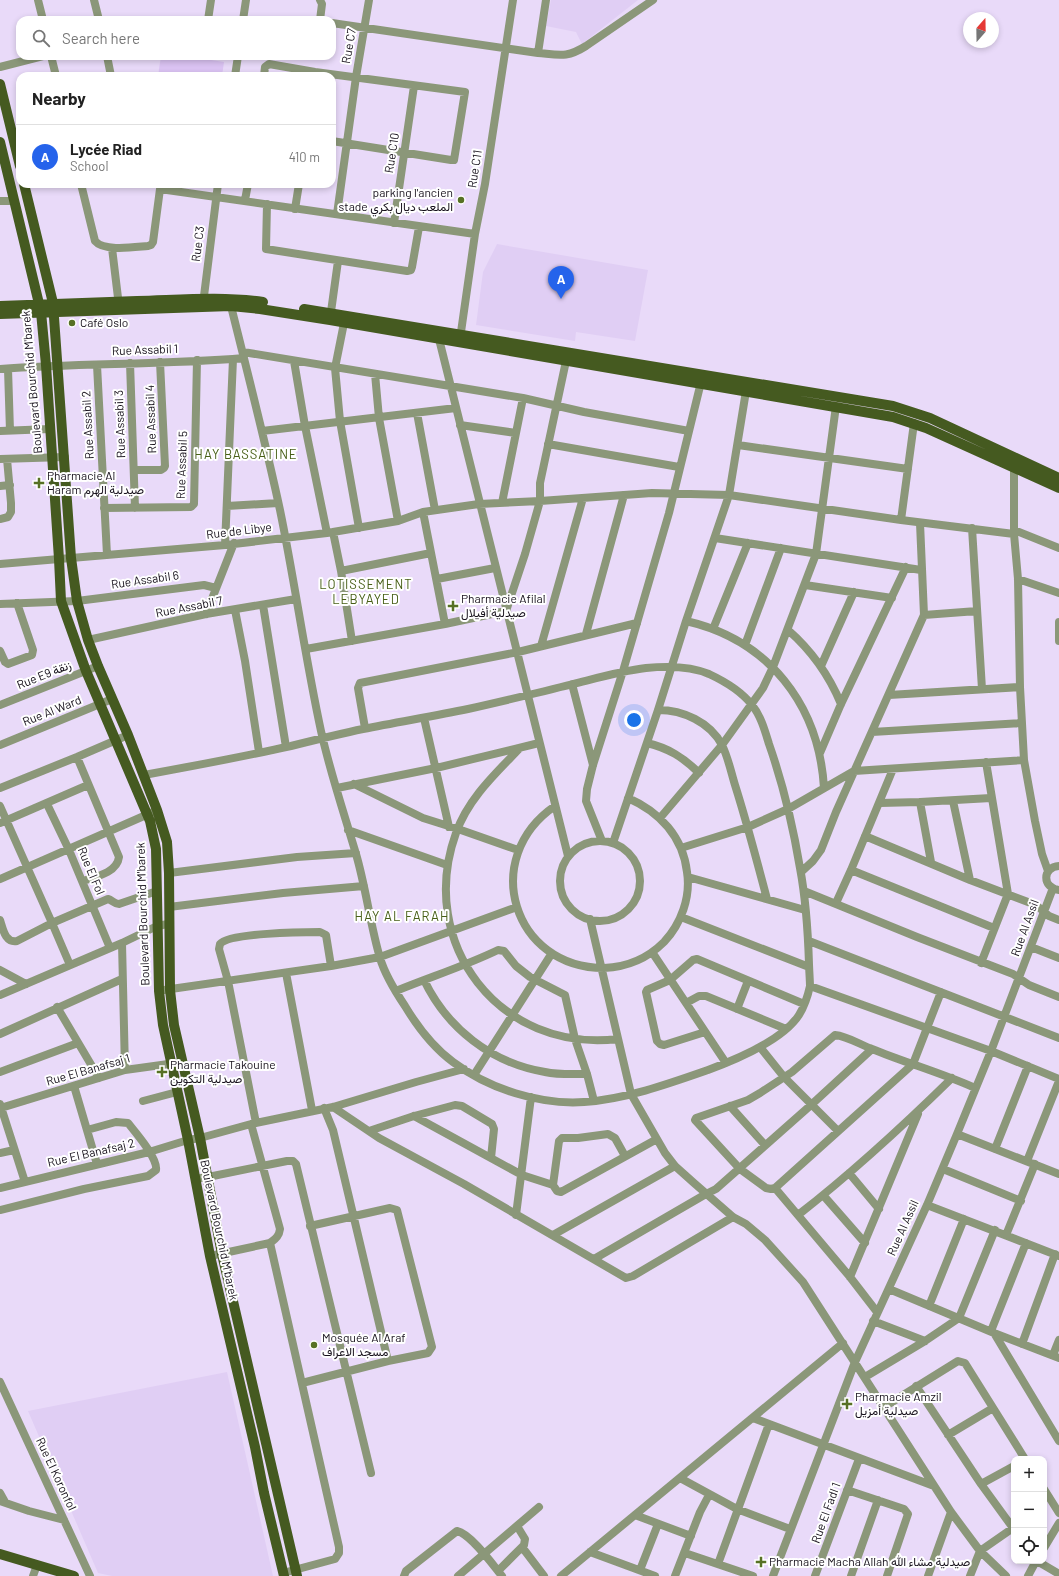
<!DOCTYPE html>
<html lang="en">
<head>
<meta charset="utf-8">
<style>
	body { margin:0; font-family:Barlow,Vazirmatn,sans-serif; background:#f6f6f6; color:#222 }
	.controls { position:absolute; right:12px; bottom:12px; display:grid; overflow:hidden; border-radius:8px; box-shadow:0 2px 6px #0003 }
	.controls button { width:36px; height:36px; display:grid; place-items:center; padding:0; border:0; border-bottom:1px solid #e0e0e0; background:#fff; color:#222; font:20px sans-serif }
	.compass { position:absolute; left:963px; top:12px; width:36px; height:36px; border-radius:50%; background:#fff; box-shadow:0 2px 6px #0003; rotate:20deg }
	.you { position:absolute; left:634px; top:720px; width:14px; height:14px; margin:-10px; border:3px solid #fff; border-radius:50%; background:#1a73e8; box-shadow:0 0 0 6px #1a73e833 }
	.badge { display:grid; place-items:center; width:26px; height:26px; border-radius:50%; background:#2563eb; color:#fff; font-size:13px; font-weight:700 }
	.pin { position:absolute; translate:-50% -33px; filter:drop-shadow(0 1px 2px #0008) }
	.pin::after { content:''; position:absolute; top:21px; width:14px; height:12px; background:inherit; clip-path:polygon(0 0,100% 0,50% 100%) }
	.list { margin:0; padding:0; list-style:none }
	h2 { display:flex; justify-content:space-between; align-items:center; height:52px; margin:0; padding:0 16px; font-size:17px }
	h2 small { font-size:13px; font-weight:400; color:#767676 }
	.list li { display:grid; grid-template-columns:26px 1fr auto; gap:12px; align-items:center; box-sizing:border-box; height:64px; padding:0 16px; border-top:1px solid #e0e0e0 }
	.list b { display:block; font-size:15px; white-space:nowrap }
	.list p { margin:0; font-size:13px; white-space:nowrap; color:#767676 }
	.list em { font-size:13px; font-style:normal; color:#767676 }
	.icon { flex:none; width:22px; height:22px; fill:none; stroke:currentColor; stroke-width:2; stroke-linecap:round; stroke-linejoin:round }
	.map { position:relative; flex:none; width:1059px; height:1576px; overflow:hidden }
	.search { position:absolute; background:#fff; box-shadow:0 2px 6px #0003; left:16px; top:16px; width:320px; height:44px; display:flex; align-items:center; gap:10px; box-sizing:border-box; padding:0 14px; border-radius:12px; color:#767676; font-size:15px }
	.panel { position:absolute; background:#fff; box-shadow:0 2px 6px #0003; left:16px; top:72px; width:320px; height:116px; border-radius:12px }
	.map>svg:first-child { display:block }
	.built { fill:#e0cef4 }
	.garden { fill:#dcc4f4 }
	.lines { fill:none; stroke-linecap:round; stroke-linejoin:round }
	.minor { stroke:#8b9779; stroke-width:8 }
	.major { stroke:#455a20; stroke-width:10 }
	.poi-dot { fill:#577124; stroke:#fff; stroke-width:1.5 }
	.labels { text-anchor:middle; stroke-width:4; stroke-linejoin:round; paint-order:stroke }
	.street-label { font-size:12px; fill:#16101b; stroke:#fff }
	.poi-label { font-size:12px; fill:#16101b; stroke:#fff; text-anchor:start }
	.neighbourhood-label { font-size:13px; letter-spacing:1px; fill:#475e17; stroke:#fff }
</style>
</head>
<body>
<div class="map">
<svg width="1059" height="1576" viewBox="0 0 1059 1576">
	<rect width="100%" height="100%" fill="#e9daf9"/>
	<path class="built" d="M551 0H638L582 44 576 32 546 26Z
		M497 244 648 270 635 341 576 332 575 341 476 325 483 272Z
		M227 1372 273 1576H112L98 1573 28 1411Z"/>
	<path class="garden" d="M161 56H186L224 62 222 76H158Z"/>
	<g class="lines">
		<path class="minor" d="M38 0 43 20
			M94 0 99 20
			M320 0 322 4 320 20
			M208 20 211 0
			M243 20 246 0
			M332 23 538 53C560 55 567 58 586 46L653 0
			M538 53 546 0
			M51 56 56 76
			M107 56 111 76
			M0 67 43 56
			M235 76 238 56
			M264 76 265 67 269 64 315 72 465 92 454 160H451L332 141
			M81 184 95 241C104 252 135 247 148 246L151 245 153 242 160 189
			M160 189 475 234
			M245 200 248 184
			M0 201H14
			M267 204 266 249 407 271 411 270 412 267 419 227
			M295 209 299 184
			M337 214 356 77 369 0
			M394 223 414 86
			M112 248 119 306
			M203 304 218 184
			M345 318 335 368 340 421 359 528
			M330 319 338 261
			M438 335 568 856
			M460 339 475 234 485 184 513 0
			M243 352 523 398 584 412 689 431
			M294 361 305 426 327 533
			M130 363 135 508
			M97 365 107 555
			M0 369C81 363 163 365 244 358
			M8 369 10 431
			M375 374 379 418 398 521
			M417 413 435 510
			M460 425 516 433
			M0 431 50 429
			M262 431 456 408
			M548 444 679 467
			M738 445 908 469
			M0 459 65 457
			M1014 464V534L1018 579 1020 687 1024 760 1035 821 1042 854 1048 871
			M134 470H161L164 468 165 466 160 362
			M0 486 10 485
			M502 503 523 398
			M227 506 278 503
			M104 508 191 507 194 504 197 360
			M423 512 445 624
			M0 519 8 517 11 512V503L7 459
			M901 520 914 423
			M972 528 982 689
			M1014 530 1059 548
			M333 532 341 571 352 641
			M715 538 921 570
			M225 545 233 359
			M0 564 225 545 327 533 398 521 423 512 479 504 540 501 652 493 729 495 901 520 1014 534
			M341 571 431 553
			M437 579 495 568
			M1018 579 1059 593
			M805 585 892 598
			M0 604 77 601 204 585 216 588
			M263 605 286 747
			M235 610 245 661 259 752
			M206 614 234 543
			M924 615 977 611
			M686 621C769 640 819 705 824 788
			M1059 622V641
			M713 629 748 543
			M788 630C812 651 829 675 841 704
			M586 634 624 495
			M88 640 206 614 296 599
			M745 645 781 548
			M541 646 583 498
			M306 649 445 624 506 611 525 554 540 501V483L566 361
			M0 651 5 662 8 664 32 655 33 650 17 603
			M821 666 854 592
			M572 684 593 765
			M889 695 1020 687
			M0 705 98 666
			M658 710C683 710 710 722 722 745 728 757 731 772 735 785 747 823 757 861 767 899
			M424 718 449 827
			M365 728 358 688 360 683 518 652 637 623
			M872 732 1022 723
			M647 743C668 748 683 757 699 773
			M0 745 112 699
			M519 749C495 774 468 799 456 833 416 944 500 1053 618 1039
			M820 753 841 704 906 567
			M77 757 119 857C117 873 95 877 83 881
			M144 775C193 766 242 757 291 746 315 740 339 734 363 729 398 722 434 716 468 709 503 701 538 693 573 684 597 678 621 671 646 668 666 666 690 666 709 674 724 681 742 692 752 705 761 716 765 731 769 744 783 784 793 826 800 868 806 900 808 932 809 964 809 967 810 982 810 986 808 995 804 1007 799 1015 783 1040 735 1060 708 1070 668 1084 626 1099 584 1102 540 1105 489 1089 453 1062 434 1048 417 1026 405 1006 395 991 385 975 380 958 370 924 366 888 356 854 344 813 330 772 321 731 305 657 295 583 280 510 265 440 247 371 230 302
			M354 784 423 818 458 829 518 850
			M0 788 77 757 128 735
			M337 788 436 768 539 743
			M953 801 970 880
			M920 802 931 862
			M880 803 920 802 991 798
			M47 804 69 850 110 948
			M0 806 52 923 70 965
			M555 806C479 858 513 968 604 968 627 967 648 958 664 942 681 924 691 897 687 872 683 837 660 812 628 798
			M660 818 722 745 763 688 773 667 816 554 836 406
			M0 823 88 785
			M348 830 447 865
			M865 836 970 880 1036 905 1049 916 1059 920
			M560 881a40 40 0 1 1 80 0a40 40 0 1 1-80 0Z
			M602 841 586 801 587 789 593 765 623 671 669 513 702 378
			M613 843 658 710 686 621 729 495 746 391
			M681 848 748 827 788 809 854 771 1024 760
			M1059 866C1042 867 1042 888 1059 890
			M851 870 994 928
			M801 872 813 861 821 850 836 812 924 615 920 523
			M169 873 297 857 356 853
			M688 877 805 910
			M0 879 153 812
			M804 891 917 937 1013 974 1029 985 1059 997
			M836 903 851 870 893 769
			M169 907 283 893 364 886
			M681 917 809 967
			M590 919 631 1094 665 1153 675 1166 694 1183 733 1217 746 1224 765 1240 803 1282 951 1512 980 1551 1006 1576
			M0 920C3 929 5 943 17 941L52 923 108 899C112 900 114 904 119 904L157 891
			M809 941 1059 1038
			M122 943 125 1070
			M1031 947 1059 958
			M652 952 726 1063
			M981 963 1008 894 986 762
			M0 970 26 984
			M286 973 312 1110
			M424 980C447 1028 491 1063 545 1072 559 1075 573 1074 587 1074
			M810 986 991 1051 1059 1079
			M164 990 331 966 380 957 517 907
			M396 991C430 977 465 966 498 950L504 951 516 966 530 977 565 995 575 1039 587 1074 594 1101
			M941 992 913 1064 775 1188 771 1189 766 1188 740 1169 695 1120 696 1118 748 1100 760 1093 792 1072 835 1035C847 1036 861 1045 872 1049 906 1063 942 1073 975 1088
			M0 995 122 943 157 926 168 924
			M686 1003 699 996H706L786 1029
			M57 1007 99 1078
			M737 1009 748 981
			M705 1032 664 1045 660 1044 657 1041 646 992 647 990 670 980 693 960 697 959 804 1004
			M0 1034 122 979
			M760 1047 784 1077 838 1131
			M0 1072 78 1043
			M474 1075 552 953
			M74 1086 97 1164
			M143 1101 177 1092
			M0 1104 25 1182
			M730 1106 765 1145
			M333 1107 379 1138 464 1184 626 1278 633 1276 733 1217
			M1 1108 125 1070 183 1062
			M324 1108 333 1130 388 1361
			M414 1116 522 1175 553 1185
			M256 1123 228 981 219 949 220 944C229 933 303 932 320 932L326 935 331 966
			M369 1131 414 1116 455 1105 462 1106 492 1124 494 1129 491 1158
			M957 1134 1059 1174
			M995 1149 1028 1066
			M0 1153 14 1150
			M625 1156 615 1138 608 1134 578 1138H562L559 1141 553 1185 557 1191 561 1192 657 1139
			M1027 1161 1059 1081
			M943 1169 1021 1201
			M849 1173 879 1209
			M195 1179 208 1177 287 1161H293L296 1164 371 1473
			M0 1188 149 1152 188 1140 200 1138 251 1124 333 1107 416 1082 464 1069
			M775 1188 850 1277 877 1312
			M823 1195 865 1243
			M927 1205 1059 1256
			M0 1210 84 1189 148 1176 156 1170C158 1158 136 1133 128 1123L116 1122 87 1130
			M516 1215 531 1097
			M798 1215C852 1173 903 1126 952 1078
			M553 1235 675 1166
			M1006 1235 1035 1164
			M270 1243 339 1547V1553L335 1559 283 1573
			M210 1256 270 1243C275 1239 279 1237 280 1229L251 1124
			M594 1259 706 1194 716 1189 811 1105 872 1049
			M850 1277 918 1114
			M889 1289 994 1333 1059 1358
			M929 1306 964 1219
			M873 1321 925 1341
			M991 1331 1026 1243
			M994 1333 1059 1441
			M1022 1344 1055 1254
			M1053 1355 1059 1340
			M865 1377 925 1341 959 1318 995 1230
			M0 1382 90 1576
			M302 1383 388 1361 428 1353 432 1347 397 1210 390 1208 310 1226
			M916 1386 981 1484 1013 1528 980 1551 970 1576
			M884 1407 958 1361 965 1363 1025 1459
			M753 1418 934 1486
			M948 1435 993 1408
			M680 1478 737 1509 790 1529
			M981 1484 1014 1466
			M1044 1489 1059 1513
			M847 1490 904 1509 908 1514 887 1576
			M0 1493 5 1502
			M0 1501 29 1511 64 1520
			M635 1515 691 1536
			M522 1547 544 1576
			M1044 1548 1059 1523
			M590 1552 655 1576
			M685 1553 753 1576
			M1037 1561 1059 1574
			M718 1564 769 1424
			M640 1570 658 1524
			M498 1571 524 1545 525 1539 517 1526
			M33 1576 37 1565
			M404 1576 406 1571 457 1531C471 1534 493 1565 502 1576
			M458 1576 539 1507
			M561 1576 843 1343
			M675 1576 700 1512 709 1495
			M773 1576 855 1362 927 1205 957 1134 991 1051 1053 888
			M815 1576 859 1459
			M851 1576 878 1500
			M928 1576 951 1512
			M1028 1576 1036 1561"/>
		<path class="major" d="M0 84 20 166
			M0 142 41 312 46 365 59 559 61 601 86 671 150 821 156 849 159 991 163 1025 188 1140 210 1256 255 1447 264 1493 284 1576
			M24 184 53 303 71 558 77 601 88 640 98 666 128 735 157 810 167 842 169 873 170 990 174 1025 200 1138 222 1254 297 1576
			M0 306C46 304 92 303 137 301 179 300 221 296 263 302
			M304 309 893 406 930 418 1059 478
			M0 314 231 306 260 309 330 320 893 417 926 428 1059 488
			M0 1554 74 1576"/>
	</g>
	<g class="poi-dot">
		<circle cx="461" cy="200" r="4"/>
		<circle cx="72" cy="323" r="4"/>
		<path d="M37 477h4v4h4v4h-4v4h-4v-4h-4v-4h4z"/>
		<path d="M451 600h4v4h4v4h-4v4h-4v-4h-4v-4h4z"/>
		<path d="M160 1066h4v4h4v4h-4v4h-4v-4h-4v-4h4z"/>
		<circle cx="314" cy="1345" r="4"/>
		<path d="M845 1398h4v4h4v4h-4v4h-4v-4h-4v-4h4z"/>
		<path d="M759 1556h4v4h4v4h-4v4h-4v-4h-4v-4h4z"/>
	</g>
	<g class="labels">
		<g class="street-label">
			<text transform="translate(349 46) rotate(-80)" y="4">Rue C7</text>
			<text transform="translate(392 153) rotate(-81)" y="4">Rue C10</text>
			<text transform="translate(475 169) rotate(-81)" y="4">Rue C11</text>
			<text transform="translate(198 244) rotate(-83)" y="4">Rue C3</text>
			<text transform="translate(145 350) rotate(-2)" y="4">Rue Assabil 1</text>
			<text transform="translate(32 382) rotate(-95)" y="4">Boulevard Bourchid M'barek</text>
			<text transform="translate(151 419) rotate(-92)" y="4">Rue Assabil 4</text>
			<text transform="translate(120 424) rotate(-92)" y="4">Rue Assabil 3</text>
			<text transform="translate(88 425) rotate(-93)" y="4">Rue Assabil 2</text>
			<text transform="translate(182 465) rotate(-88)" y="4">Rue Assabil 5</text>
			<text transform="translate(239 531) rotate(-7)" y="4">Rue de Libye</text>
			<text transform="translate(145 580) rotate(-8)" y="4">Rue Assabil 6</text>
			<text transform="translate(189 607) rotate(-11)" y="4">Rue Assabil 7</text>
			<text transform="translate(44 675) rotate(-22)" y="4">Rue E9 زنقة</text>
			<text transform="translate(52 711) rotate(-22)" y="4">Rue Al Ward</text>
			<text transform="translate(91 871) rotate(67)" y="4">Rue El Fol</text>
			<text transform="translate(143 914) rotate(-92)" y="4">Boulevard Bourchid M'barek</text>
			<text transform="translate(1025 928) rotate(-70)" y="4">Rue Al Assil</text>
			<text transform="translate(88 1070) rotate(-16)" y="4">Rue El Banafsaj 1</text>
			<text transform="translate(91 1153) rotate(-13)" y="4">Rue El Banafsaj 2</text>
			<text transform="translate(903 1228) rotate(-66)" y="4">Rue Al Assil</text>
			<text transform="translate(219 1230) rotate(78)" y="4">Boulevard Bourchid M'barek</text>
			<text transform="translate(56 1474) rotate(65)" y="4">Rue El Koronfol</text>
			<text transform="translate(826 1513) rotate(-70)" y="4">Rue El Fadl 1</text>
		</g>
		<g class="poi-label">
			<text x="453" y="197" text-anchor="end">parking l'ancien<tspan x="453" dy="14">stade الملعب ديال بكري</tspan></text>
			<text x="80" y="327">Café Oslo</text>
			<text x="47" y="480">Pharmacie Al<tspan x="47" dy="14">Haram صيدلية الهرم</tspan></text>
			<text x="461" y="603">Pharmacie Afilal<tspan x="461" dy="14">صيدلية أفيلال</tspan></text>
			<text x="170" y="1069">Pharmacie Takouine<tspan x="170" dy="14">صيدلية التكوين</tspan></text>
			<text x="322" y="1342">Mosquée Al Araf<tspan x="322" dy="14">مسجد الاعراف</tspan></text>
			<text x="855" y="1401">Pharmacie Amzil<tspan x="855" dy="14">صيدلية أمزيل</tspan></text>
			<text x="769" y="1566">Pharmacie Macha Allah صيدلية مشاء الله</text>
		</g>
		<g class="neighbourhood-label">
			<text x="246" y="459">HAY BASSATINE</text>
			<text x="366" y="589">LOTISSEMENT<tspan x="366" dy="15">LEBYAYED</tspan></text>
			<text x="402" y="921">HAY AL FARAH</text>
		</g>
	</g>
</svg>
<div class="controls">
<button>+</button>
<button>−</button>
<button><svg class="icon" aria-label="locate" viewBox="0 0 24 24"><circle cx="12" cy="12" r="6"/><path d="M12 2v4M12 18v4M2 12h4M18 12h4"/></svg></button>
</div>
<svg class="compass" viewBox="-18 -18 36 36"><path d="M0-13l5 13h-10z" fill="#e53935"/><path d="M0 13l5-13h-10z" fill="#767676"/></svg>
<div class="you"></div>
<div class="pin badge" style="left:561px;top:299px">A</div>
<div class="search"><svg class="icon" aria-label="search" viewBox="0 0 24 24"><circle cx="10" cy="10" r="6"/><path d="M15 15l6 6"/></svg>Search here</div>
<section class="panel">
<h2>Nearby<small></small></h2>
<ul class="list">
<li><span class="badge">A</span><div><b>Lycée Riad</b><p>School</p></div><em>410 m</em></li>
</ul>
</section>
</div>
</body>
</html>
